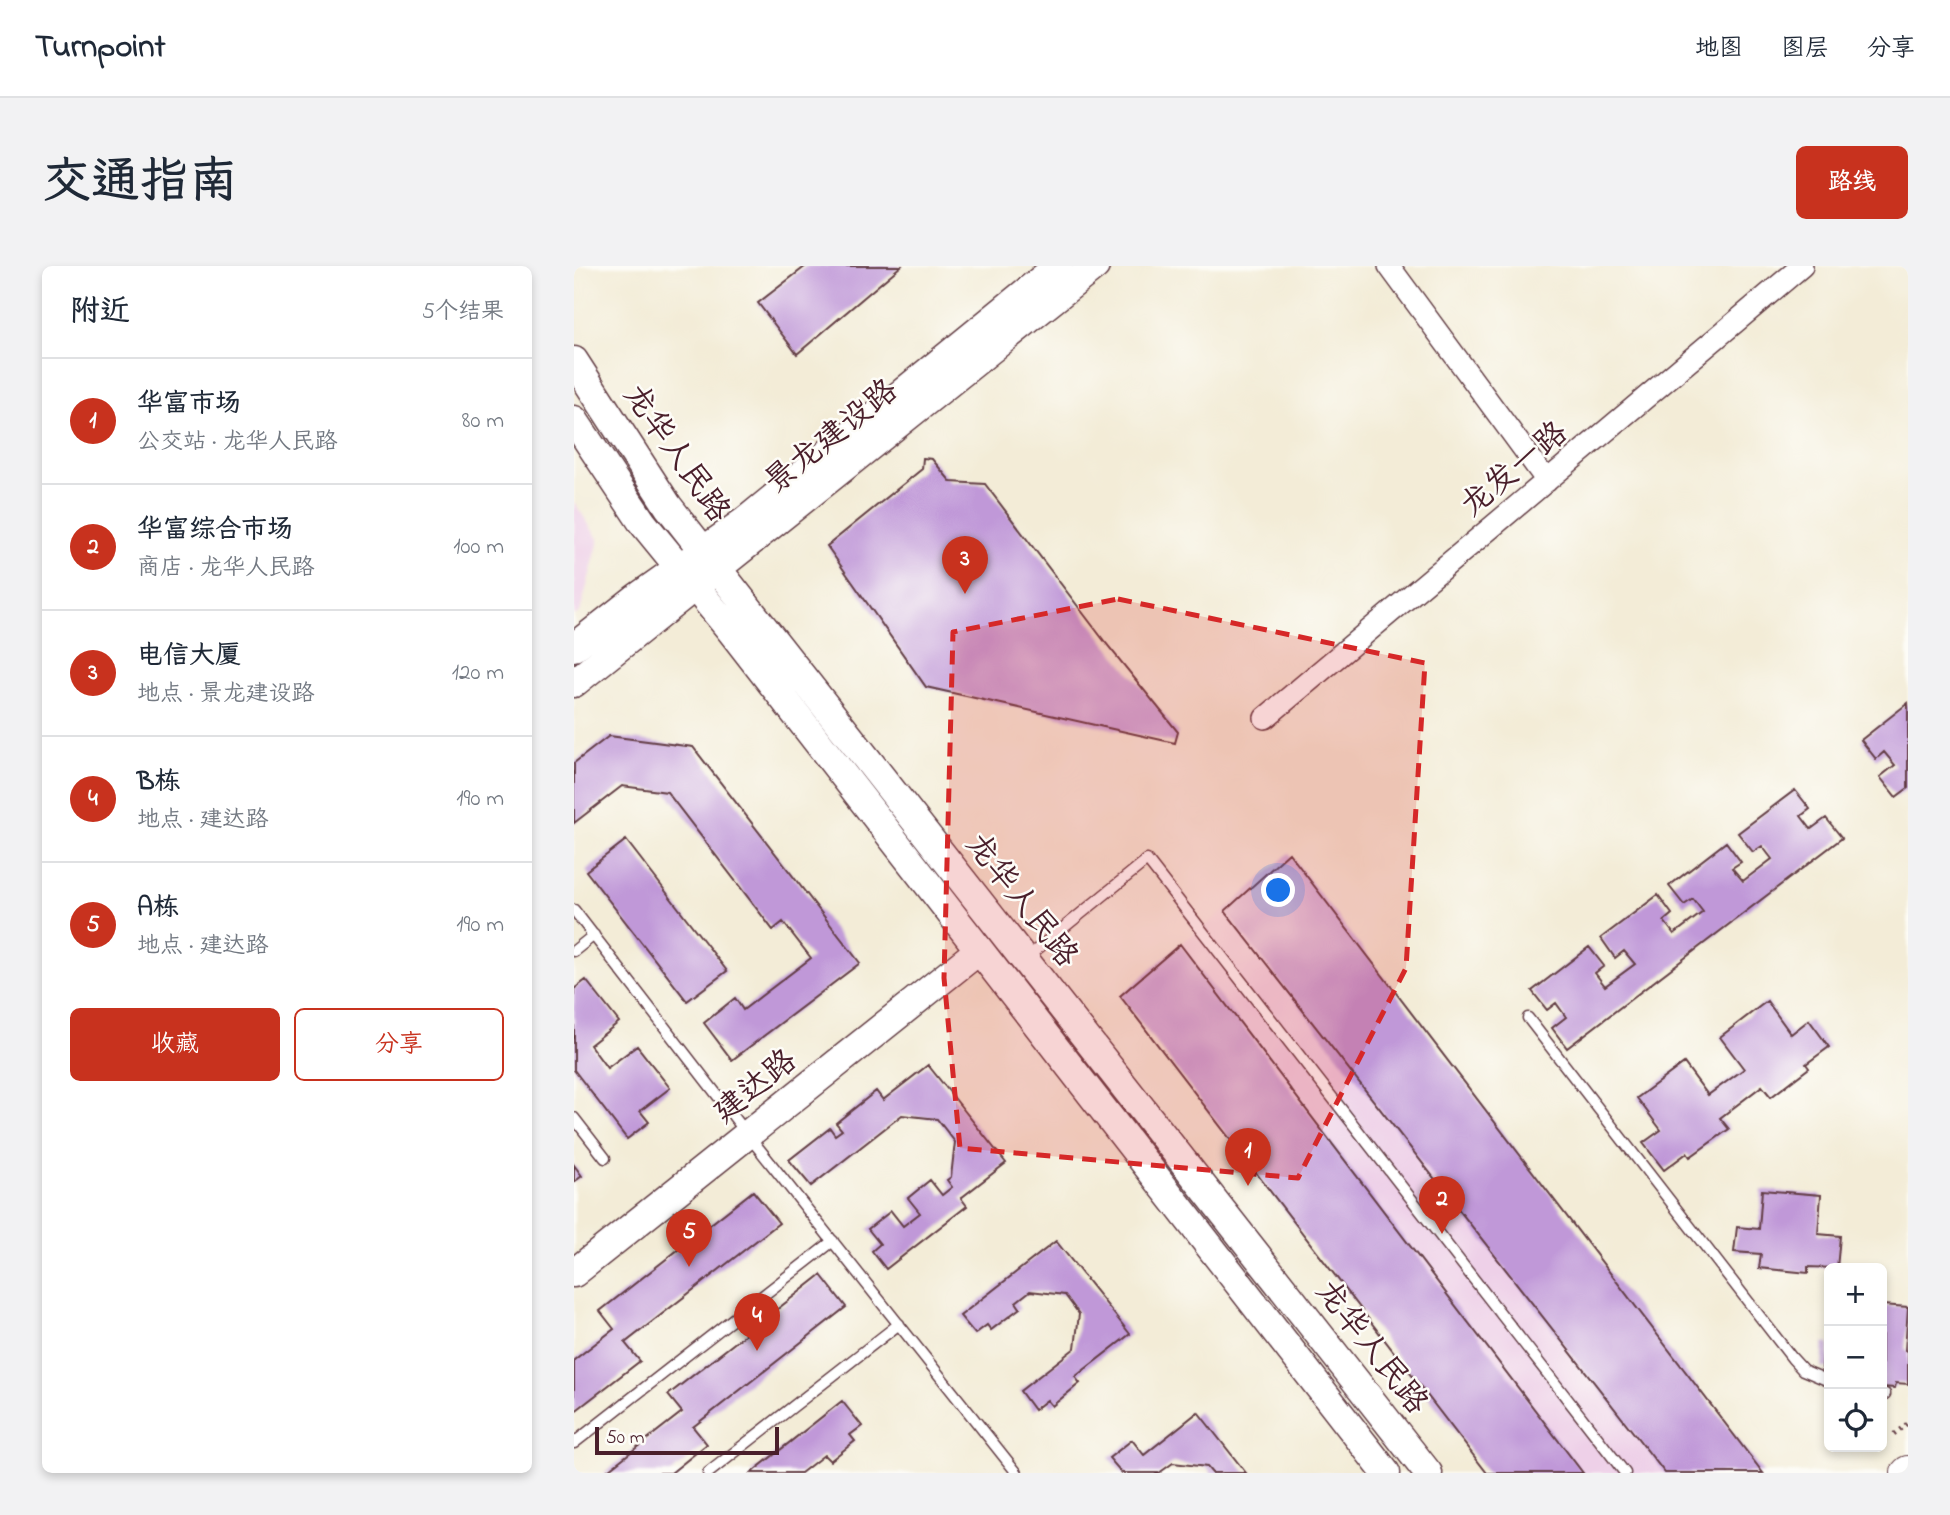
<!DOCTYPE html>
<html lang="zh">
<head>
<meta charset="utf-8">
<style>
	body { margin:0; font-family:"Indie Flower","LXGW WenKai TC",sans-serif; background:#f2f2f3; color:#1f2937 }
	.controls { position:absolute; right:21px; bottom:21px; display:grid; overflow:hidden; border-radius:10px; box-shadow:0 4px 10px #0003 }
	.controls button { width:63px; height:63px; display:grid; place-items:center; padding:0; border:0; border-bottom:2px solid #e0e1e3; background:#fff; color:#1f2937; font:35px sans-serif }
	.scale { position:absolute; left:21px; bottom:18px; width:184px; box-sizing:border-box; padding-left:7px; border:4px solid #4a1f2b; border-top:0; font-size:19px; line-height:24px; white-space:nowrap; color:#4a1f2b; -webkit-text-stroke:5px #fdfcf7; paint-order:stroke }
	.you { position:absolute; left:705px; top:625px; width:24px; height:24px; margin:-18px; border:5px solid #fff; border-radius:50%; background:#1a73e8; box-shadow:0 0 0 10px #1a73e833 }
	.badge { display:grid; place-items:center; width:46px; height:46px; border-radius:50%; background:#c8321e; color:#fff; font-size:23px; font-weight:700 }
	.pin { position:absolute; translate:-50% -58px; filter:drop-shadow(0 2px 4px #0008) }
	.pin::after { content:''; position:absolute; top:37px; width:24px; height:21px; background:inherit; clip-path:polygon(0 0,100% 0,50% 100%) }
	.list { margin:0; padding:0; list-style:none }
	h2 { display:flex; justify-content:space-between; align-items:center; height:91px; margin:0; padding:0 28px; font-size:30px }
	h2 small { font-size:23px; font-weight:400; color:#747a83 }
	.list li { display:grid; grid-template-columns:46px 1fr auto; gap:21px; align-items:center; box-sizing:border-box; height:126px; padding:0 28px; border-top:2px solid #e0e1e3 }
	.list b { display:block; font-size:26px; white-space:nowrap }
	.list p { margin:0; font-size:23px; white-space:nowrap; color:#747a83 }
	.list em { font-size:23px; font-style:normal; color:#747a83 }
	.actions { display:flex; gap:14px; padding:21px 28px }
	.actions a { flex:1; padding:16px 0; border:2px solid #c8321e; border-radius:10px; text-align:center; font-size:24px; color:#c8321e }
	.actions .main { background:#c8321e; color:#fff }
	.icon { flex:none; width:38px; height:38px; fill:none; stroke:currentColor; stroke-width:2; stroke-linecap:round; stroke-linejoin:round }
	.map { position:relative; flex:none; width:1334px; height:1207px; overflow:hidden; border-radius:10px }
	header { display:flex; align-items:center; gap:42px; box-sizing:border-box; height:98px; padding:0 35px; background:#fff; border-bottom:2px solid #e0e1e3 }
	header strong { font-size:33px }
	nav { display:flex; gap:38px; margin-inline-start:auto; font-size:24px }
	.intro { display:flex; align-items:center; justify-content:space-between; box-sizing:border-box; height:168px; padding:0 42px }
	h1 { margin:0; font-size:49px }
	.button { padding:18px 32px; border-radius:10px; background:#c8321e; color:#fff; font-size:24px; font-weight:700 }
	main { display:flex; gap:42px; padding:0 42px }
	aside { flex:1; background:#fff; border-radius:10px; box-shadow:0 4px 10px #0003 }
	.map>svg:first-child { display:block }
	.built { fill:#eed0e8 }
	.building { fill:#c098d8 }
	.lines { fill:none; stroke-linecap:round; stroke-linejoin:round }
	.lane-casing { stroke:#633e45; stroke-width:13 }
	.street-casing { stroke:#633e45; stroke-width:24 }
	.secondary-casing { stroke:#633e45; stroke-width:31 }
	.primary-casing { stroke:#633e45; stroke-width:34 }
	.path { stroke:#633e45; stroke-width:4.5; stroke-dasharray:2 5; stroke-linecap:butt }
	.lane { stroke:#fff; stroke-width:10 }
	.street { stroke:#fff; stroke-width:21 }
	.secondary { stroke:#fff; stroke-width:28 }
	.primary { stroke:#fff; stroke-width:32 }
	.marked { fill:#d62828; fill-opacity:0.2; stroke:#d62828; stroke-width:5; stroke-dasharray:14 9; stroke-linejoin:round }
	.labels { text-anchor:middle; stroke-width:5; stroke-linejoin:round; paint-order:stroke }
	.street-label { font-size:32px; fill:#4a1f2b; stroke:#fdfcf7 }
</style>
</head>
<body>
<header>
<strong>Turnpoint</strong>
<nav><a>地图</a><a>图层</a><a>分享</a></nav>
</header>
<div class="intro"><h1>交通指南</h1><a class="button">路线</a></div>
<main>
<aside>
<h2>附近<small>5个结果</small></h2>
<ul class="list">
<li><span class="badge">1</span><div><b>华富市场</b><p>公交站 · 龙华人民路</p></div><em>80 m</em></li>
<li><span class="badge">2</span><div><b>华富综合市场</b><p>商店 · 龙华人民路</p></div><em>100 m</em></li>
<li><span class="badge">3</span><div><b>电信大厦</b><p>地点 · 景龙建设路</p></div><em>120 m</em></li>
<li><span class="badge">4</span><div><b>B栋</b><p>地点 · 建达路</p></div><em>190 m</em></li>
<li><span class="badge">5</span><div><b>A栋</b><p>地点 · 建达路</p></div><em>190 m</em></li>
</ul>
<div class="actions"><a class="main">收藏</a><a>分享</a></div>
</aside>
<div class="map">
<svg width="1334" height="1207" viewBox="0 0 1334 1207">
	<rect width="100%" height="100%" fill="#fdfcf7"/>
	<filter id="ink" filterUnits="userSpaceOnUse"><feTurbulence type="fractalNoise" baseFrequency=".0143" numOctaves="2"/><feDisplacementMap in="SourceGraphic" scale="14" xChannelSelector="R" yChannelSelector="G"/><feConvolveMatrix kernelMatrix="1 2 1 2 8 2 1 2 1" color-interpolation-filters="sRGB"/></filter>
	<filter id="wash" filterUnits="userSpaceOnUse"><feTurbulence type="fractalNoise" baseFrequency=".00686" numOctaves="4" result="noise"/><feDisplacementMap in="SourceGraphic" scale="28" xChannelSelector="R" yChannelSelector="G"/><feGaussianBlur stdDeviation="1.57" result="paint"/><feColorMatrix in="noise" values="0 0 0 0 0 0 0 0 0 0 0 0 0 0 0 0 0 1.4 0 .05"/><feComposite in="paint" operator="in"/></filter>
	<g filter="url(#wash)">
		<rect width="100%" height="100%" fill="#f3ecd7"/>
		<path class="built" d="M0 236 25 274 6 346 0 350Z
			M715 587 1189 1207H913L546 730 606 678 651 645Z"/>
		<g id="blocks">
			<path class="building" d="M232 0H327L223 88 184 37Z
				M349 192 358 193 377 216 411 218 531 376 604 466 601 477 352 421 253 280 348 203Z
				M1334 437V522L1322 531 1306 511 1321 499 1310 486 1302 493 1287 474Z
				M35 470 119 481 286 697 158 794 130 757 161 732 169 744 237 692 209 656 199 664 93 526 48 520 0 557V497Z
				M1221 524 1236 543 1227 550 1237 563 1252 552 1268 572 993 782 978 762 992 751 982 737 973 744 958 725 1015 681 1030 700 1021 707 1031 720 1061 698 1050 685 1041 692 1027 672 1084 629 1098 648 1090 655 1100 668 1129 646 1119 633 1110 639 1095 620 1152 576 1167 596 1158 602 1169 615 1198 593 1188 580 1179 586 1164 567Z
				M52 574 153 705 113 735 12 605Z
				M715 587 1189 1207H1091L651 645Z
				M606 678 1009 1207H913L546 730Z
				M12 714 45 756 16 779 33 802 63 780 96 822 66 845 75 856 53 873 0 804V723Z
				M1193 735 1217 768 1235 754 1255 781 1232 798 1235 802 1197 831 1188 820 1146 852 1155 863 1116 891 1113 887 1090 904 1069 877 1087 864 1063 832 1110 797 1134 829 1170 803 1146 771Z
				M354 799 432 897 387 932 393 940 312 1003 298 985 306 978 294 963 317 945 329 960 346 947 334 932 356 914 368 929 378 921 373 914 377 911 381 876 363 853 328 849 237 920 215 894 256 862 261 869 268 864 262 857 302 825 309 834Z
				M0 899 8 910 0 916Z
				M1188 924 1247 929 1244 968 1266 970 1263 1002 1234 1001V1007L1185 1002 1187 988 1160 986 1163 961 1185 963Z
				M179 925 205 957 51 1077 66 1095 0 1146V1094L40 1063 26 1045Z
				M482 975 556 1068 501 1111 506 1117 478 1140 473 1134 460 1144 446 1125 501 1082 505 1048 491 1029 456 1025 442 1036 446 1042 417 1064 413 1059 401 1068 386 1050Z
				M247 1009 272 1041 119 1161 133 1178 97 1207H30L108 1146 94 1129Z
				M1308 1039 1334 1041 1331 1084 1334 1085V1118L1322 1117 1321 1122 1308 1121Z
				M1250 1077H1255V1102H1248Z
				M268 1135 288 1160 276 1169 281 1175 256 1195 250 1189 227 1207H177Z
				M624 1146 672 1207H638L633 1201 599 1197 585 1207H548L535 1192 558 1174 570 1189Z"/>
		</g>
	</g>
	<g filter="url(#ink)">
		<use href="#blocks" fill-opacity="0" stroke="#633e45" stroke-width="2"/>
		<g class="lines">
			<defs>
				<path id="lane" d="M0 644 174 869 443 1207
					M0 685 20 669
					M451 693 573 594 1051 1207
					M954 752 1218 1092 1229 1104 1255 1115
					M0 852 31 892
					M1308 1127 1311 1128
					M0 1177 259 975
					M134 1207 325 1058"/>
				<path id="street" d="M815 0 973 215
					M691 452 1228 0"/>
				<path id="secondary" d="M0 95 94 240 854 1207
					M0 154 68 256 158 366 812 1207
					M0 381 61 333 170 256 484 0
					M0 417 521 0
					M0 1007 404 685"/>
				<path id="primary" d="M1333 1207 1334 1206"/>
			</defs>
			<use href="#lane" class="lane-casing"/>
			<use href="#street" class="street-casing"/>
			<use href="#secondary" class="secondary-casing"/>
			<use href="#primary" class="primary-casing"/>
			<path class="path" d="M1320 1168 1334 1157"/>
			<use href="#lane" class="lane"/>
			<use href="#street" class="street"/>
			<use href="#secondary" class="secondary"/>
			<use href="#primary" class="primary"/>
		</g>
	</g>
	<path class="marked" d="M544 333 851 397 832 702 724 912 386 882 370 712 379 366Z"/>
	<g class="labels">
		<g class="street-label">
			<text transform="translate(256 169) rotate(-39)" y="11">景龙建设路</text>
			<text transform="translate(104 186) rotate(55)" y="11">龙华人民路</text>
			<text transform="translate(939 202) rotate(-40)" y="11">龙发一路</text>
			<text transform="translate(449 633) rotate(52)" y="11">龙华人民路</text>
			<text transform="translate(180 819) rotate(-39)" y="11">建达路</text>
			<text transform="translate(799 1080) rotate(52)" y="11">龙华人民路</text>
		</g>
	</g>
</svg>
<div class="controls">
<button>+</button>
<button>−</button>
<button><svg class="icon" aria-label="locate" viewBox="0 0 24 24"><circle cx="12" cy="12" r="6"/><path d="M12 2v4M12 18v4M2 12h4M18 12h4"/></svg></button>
</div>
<div class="scale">50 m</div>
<div class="you"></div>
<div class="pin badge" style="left:674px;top:920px">1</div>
<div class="pin badge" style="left:868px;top:968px">2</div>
<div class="pin badge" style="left:391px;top:328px">3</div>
<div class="pin badge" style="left:183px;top:1085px">4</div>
<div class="pin badge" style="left:115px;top:1001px">5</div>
</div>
</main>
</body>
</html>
